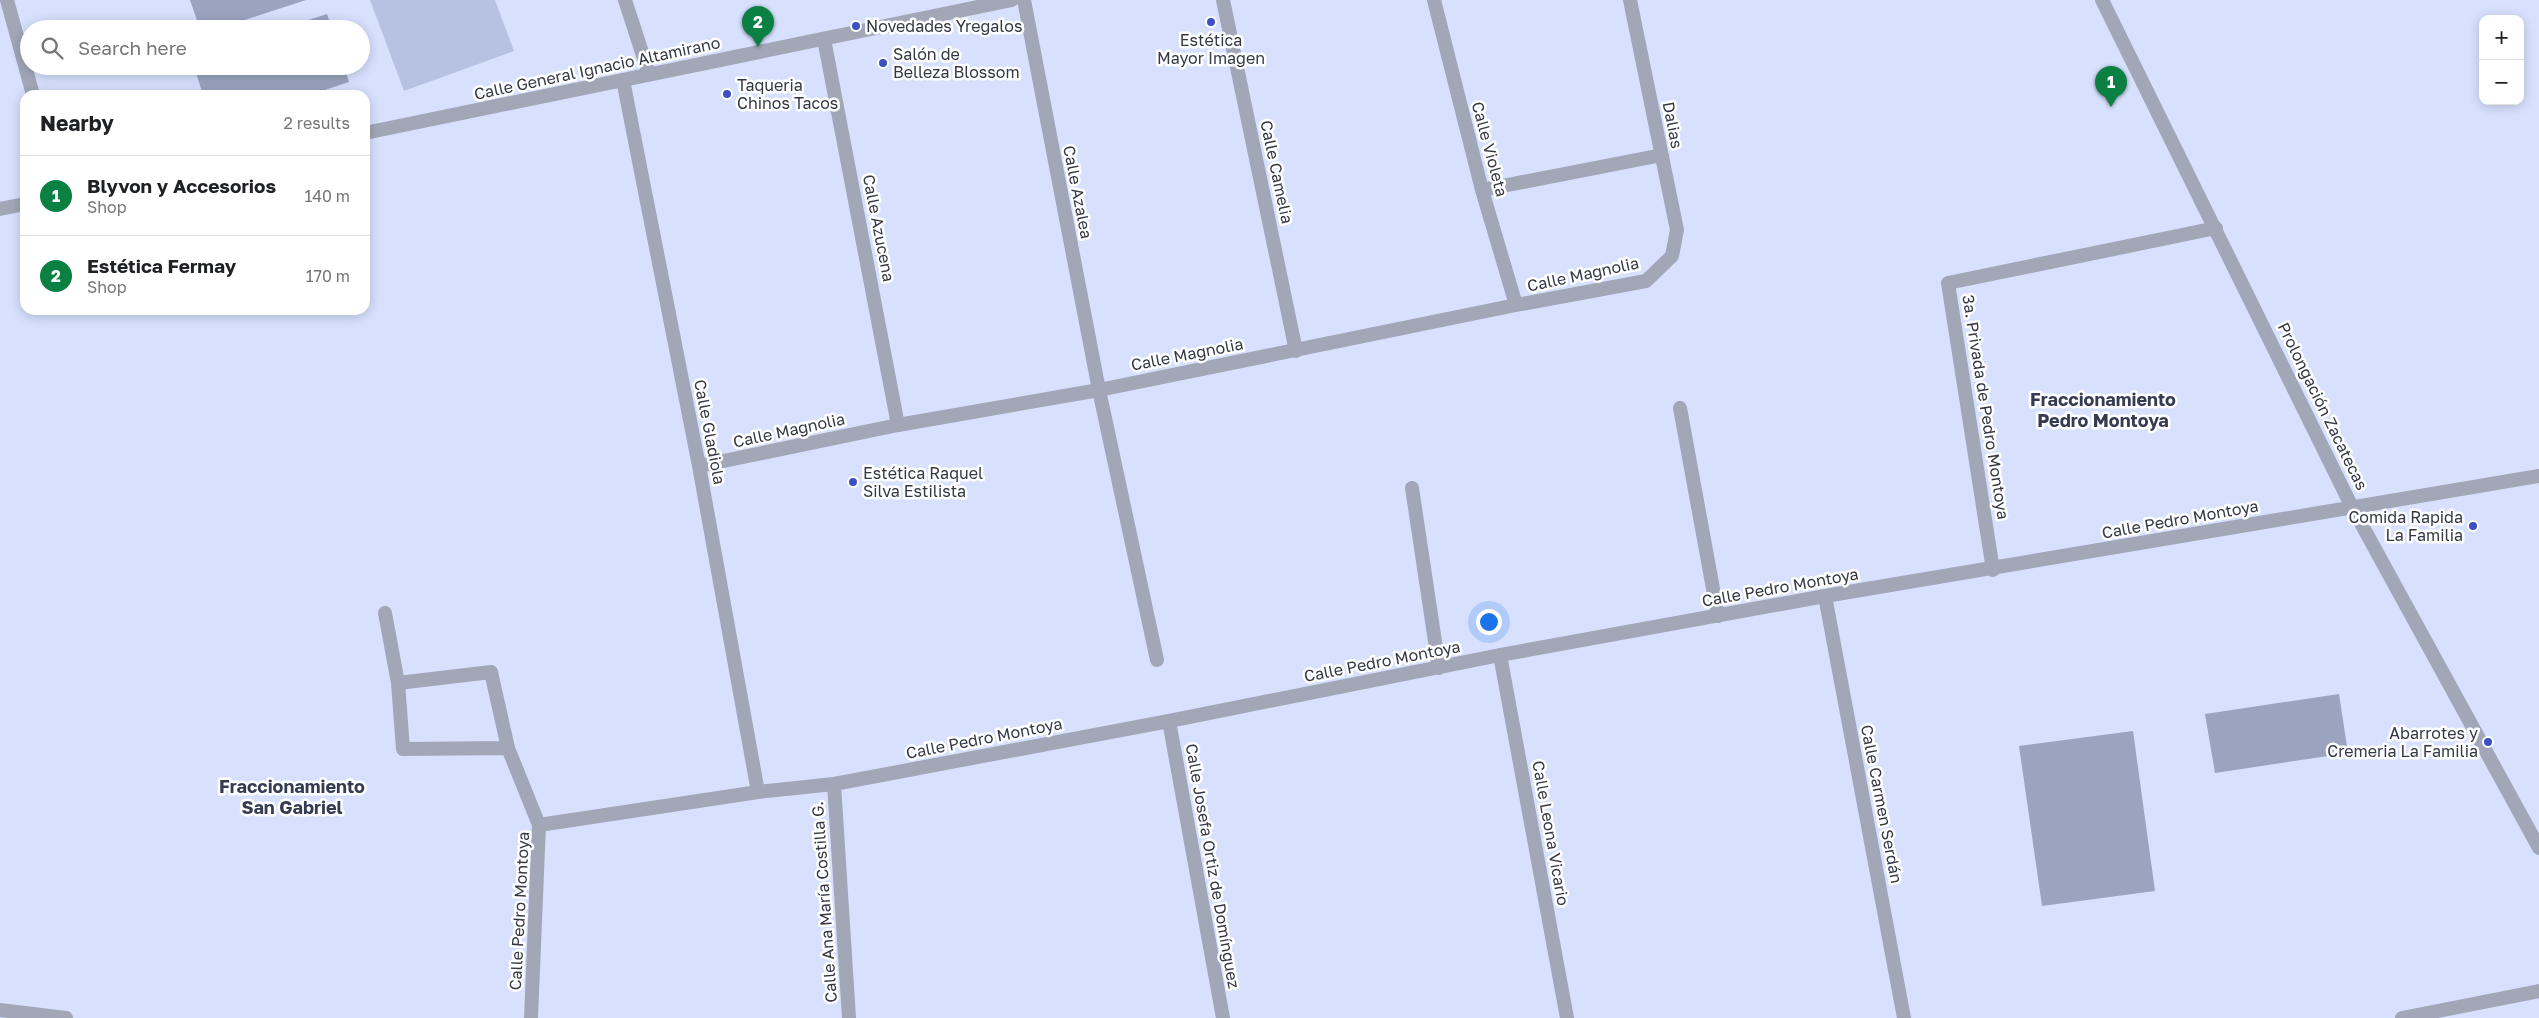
<!DOCTYPE html>
<html lang="en">
<head>
<meta charset="utf-8">
<style>
	body { margin:0; font-family:"Golos Text",sans-serif; background:#f6f6f6; color:#202124 }
	.controls { position:absolute; right:15px; top:15px; display:grid; overflow:hidden; border-radius:10px; box-shadow:0 2px 12px #0003 }
	.controls button { width:45px; height:45px; display:grid; place-items:center; padding:0; border:0; border-bottom:1px solid #e0e0e0; background:#fff; color:#202124; font:25px sans-serif }
	.you { position:absolute; left:1488px; top:621px; width:18px; height:18px; margin:-12px; border:4px solid #fff; border-radius:50%; background:#1a73e8; box-shadow:0 0 0 8px #1a73e833 }
	.badge { display:grid; place-items:center; width:32px; height:32px; border-radius:50%; background:#0b8043; color:#fff; font-size:16px; font-weight:700 }
	.pin { position:absolute; translate:-50% -41px; filter:drop-shadow(0 1px 2px #0008) }
	.pin::after { content:''; position:absolute; top:26px; width:18px; height:15px; background:inherit; clip-path:polygon(0 0,100% 0,50% 100%) }
	.list { margin:0; padding:0; list-style:none }
	h2 { display:flex; justify-content:space-between; align-items:center; height:65px; margin:0; padding:0 20px; font-size:21px }
	h2 small { font-size:16px; font-weight:400; color:#757577 }
	.list li { display:grid; grid-template-columns:32px 1fr auto; gap:15px; align-items:center; box-sizing:border-box; height:80px; padding:0 20px; border-top:1px solid #e0e0e0 }
	.list b { display:block; font-size:19px; white-space:nowrap }
	.list p { margin:0; font-size:16px; white-space:nowrap; color:#757577 }
	.list em { font-size:16px; font-style:normal; color:#757577 }
	.icon { flex:none; width:28px; height:28px; fill:none; stroke:currentColor; stroke-width:2; stroke-linecap:round; stroke-linejoin:round }
	.map { position:relative; flex:none; width:2539px; height:1018px; overflow:hidden }
	.search { position:absolute; background:#fff; box-shadow:0 2px 12px #0003; left:20px; top:20px; width:350px; height:55px; display:flex; align-items:center; gap:12px; box-sizing:border-box; padding:0 18px; border-radius:28px; color:#757577; font-size:19px }
	.panel { position:absolute; background:#fff; box-shadow:0 2px 12px #0003; left:20px; top:90px; width:350px; height:225px; border-radius:15px }
	.map>svg:first-child { display:block }
	.green { fill:#b7c2e2 }
	.building { fill:#9ba4bf }
	.lines { fill:none; stroke-linecap:round; stroke-linejoin:round }
	.minor { stroke:#a1a7b7; stroke-width:14 }
	.poi-dot { fill:#3c50c3; stroke:#fff; stroke-width:2 }
	.labels { text-anchor:middle; stroke-width:5; stroke-linejoin:round; paint-order:stroke }
	.poi-label { font-size:16px; fill:#343843; stroke:#fff; text-anchor:start }
	.street-label { font-size:16px; fill:#343843; stroke:#fff }
	.neighbourhood-label { font-size:18px; font-weight:bold; fill:#353c52; stroke:#fff }
</style>
</head>
<body>
<div class="map">
<svg width="2539" height="1018" viewBox="0 0 2539 1018">
	<rect width="100%" height="100%" fill="#d7e1fe"/>
	<path class="green" d="M370 0H495L514 51 404 91Z"/>
	<path class="building" d="M190 0H306L217 29H200Z
		M327 14 332 29H284V28Z
		M194 66H344L349 82 310 95H203Z
		M2339 694 2348 753 2215 773 2205 714Z
		M2133 731 2155 891 2042 906 2019 746Z"/>
	<g class="lines">
		<path class="minor" d="M7 0 33 95
			M625 0 649 74
			M1024 0 1099 390 1157 660
			M1223 0 1296 351
			M1434 0 1482 190 1516 305
			M2102 0 2352 507 2539 848
			M824 39 898 425
			M623 80 699 466 758 792
			M365 133 1012 0
			M1482 190 1662 155
			M0 209 25 204
			M1680 408 1718 616
			M699 466 898 425 1099 390 1516 305 1646 281 1672 256 1677 230 1630 0
			M1412 488 1439 668
			M1993 570 1948 283 2216 228
			M1825 596 1904 1018
			M385 613 398 683 403 749 508 748
			M1500 655 1567 1018
			M398 683 491 672 508 748 539 825 531 1018
			M1169 721 1223 1018
			M834 784 849 1018
			M539 825 758 792 834 784 1169 721 1500 655 1825 596 2539 476
			M0 1010 66 1018
			M2402 1018 2539 991"/>
	</g>
	<g class="poi-dot">
		<circle cx="1211" cy="22" r="5"/>
		<circle cx="856" cy="26" r="5"/>
		<circle cx="883" cy="63" r="5"/>
		<circle cx="727" cy="94" r="5"/>
		<circle cx="853" cy="482" r="5"/>
		<circle cx="2473" cy="526" r="5"/>
		<circle cx="2488" cy="742" r="5"/>
	</g>
	<g class="labels">
		<g class="poi-label">
			<text x="866" y="32">Novedades Yregalos</text>
			<text x="1211" y="46" text-anchor="middle">Estética<tspan x="1211" dy="18">Mayor Imagen</tspan></text>
			<text x="893" y="60">Salón de<tspan x="893" dy="18">Belleza Blossom</tspan></text>
			<text x="737" y="91">Taqueria<tspan x="737" dy="18">Chinos Tacos</tspan></text>
			<text x="863" y="479">Estética Raquel<tspan x="863" dy="18">Silva Estilista</tspan></text>
			<text x="2463" y="523" text-anchor="end">Comida Rapida<tspan x="2463" dy="18">La Familia</tspan></text>
			<text x="2478" y="739" text-anchor="end">Abarrotes y<tspan x="2478" dy="18">Cremeria La Familia</tspan></text>
		</g>
		<g class="street-label">
			<text transform="translate(597 68) rotate(-12)" y="6">Calle General Ignacio Altamirano</text>
			<text transform="translate(1673 125) rotate(79)" y="6">Dalias</text>
			<text transform="translate(1490 149) rotate(75)" y="6">Calle Violeta</text>
			<text transform="translate(1277 172) rotate(78)" y="6">Calle Camelia</text>
			<text transform="translate(1078 192) rotate(79)" y="6">Calle Azalea</text>
			<text transform="translate(879 228) rotate(79)" y="6">Calle Azucena</text>
			<text transform="translate(1583 274) rotate(-12)" y="6">Calle Magnolia</text>
			<text transform="translate(1187 354) rotate(-11)" y="6">Calle Magnolia</text>
			<text transform="translate(2323 406) rotate(64)" y="6">Prolongación Zacatecas</text>
			<text transform="translate(1986 407) rotate(81)" y="6">3a. Privada de Pedro Montoya</text>
			<text transform="translate(789 430) rotate(-12)" y="6">Calle Magnolia</text>
			<text transform="translate(710 432) rotate(79)" y="6">Calle Gladiola</text>
			<text transform="translate(2180 519) rotate(-10)" y="6">Calle Pedro Montoya</text>
			<text transform="translate(1780 587) rotate(-10)" y="6">Calle Pedro Montoya</text>
			<text transform="translate(1382 661) rotate(-11)" y="6">Calle Pedro Montoya</text>
			<text transform="translate(984 738) rotate(-11)" y="6">Calle Pedro Montoya</text>
			<text transform="translate(1882 804) rotate(79)" y="6">Calle Carmen Serdán</text>
			<text transform="translate(1551 833) rotate(80)" y="6">Calle Leona Vicario</text>
			<text transform="translate(1213 866) rotate(80)" y="6">Calle Josefa Ortiz de Domínguez</text>
			<text transform="translate(824 902) rotate(-94)" y="6">Calle Ana María Costilla G.</text>
			<text transform="translate(519 911) rotate(-87)" y="6">Calle Pedro Montoya</text>
		</g>
		<g class="neighbourhood-label">
			<text x="2103" y="406">Fraccionamiento<tspan x="2103" dy="21">Pedro Montoya</tspan></text>
			<text x="292" y="793">Fraccionamiento<tspan x="292" dy="21">San Gabriel</tspan></text>
		</g>
	</g>
</svg>
<div class="controls">
<button>+</button>
<button>−</button>
</div>
<div class="you"></div>
<div class="pin badge" style="left:2111px;top:107px">1</div>
<div class="pin badge" style="left:758px;top:47px">2</div>
<div class="search"><svg class="icon" aria-label="search" viewBox="0 0 24 24"><circle cx="10" cy="10" r="6"/><path d="M15 15l6 6"/></svg>Search here</div>
<section class="panel">
<h2>Nearby<small>2 results</small></h2>
<ul class="list">
<li><span class="badge">1</span><div><b>Blyvon y Accesorios</b><p>Shop</p></div><em>140 m</em></li>
<li><span class="badge">2</span><div><b>Estética Fermay</b><p>Shop</p></div><em>170 m</em></li>
</ul>
</section>
</div>
</body>
</html>
